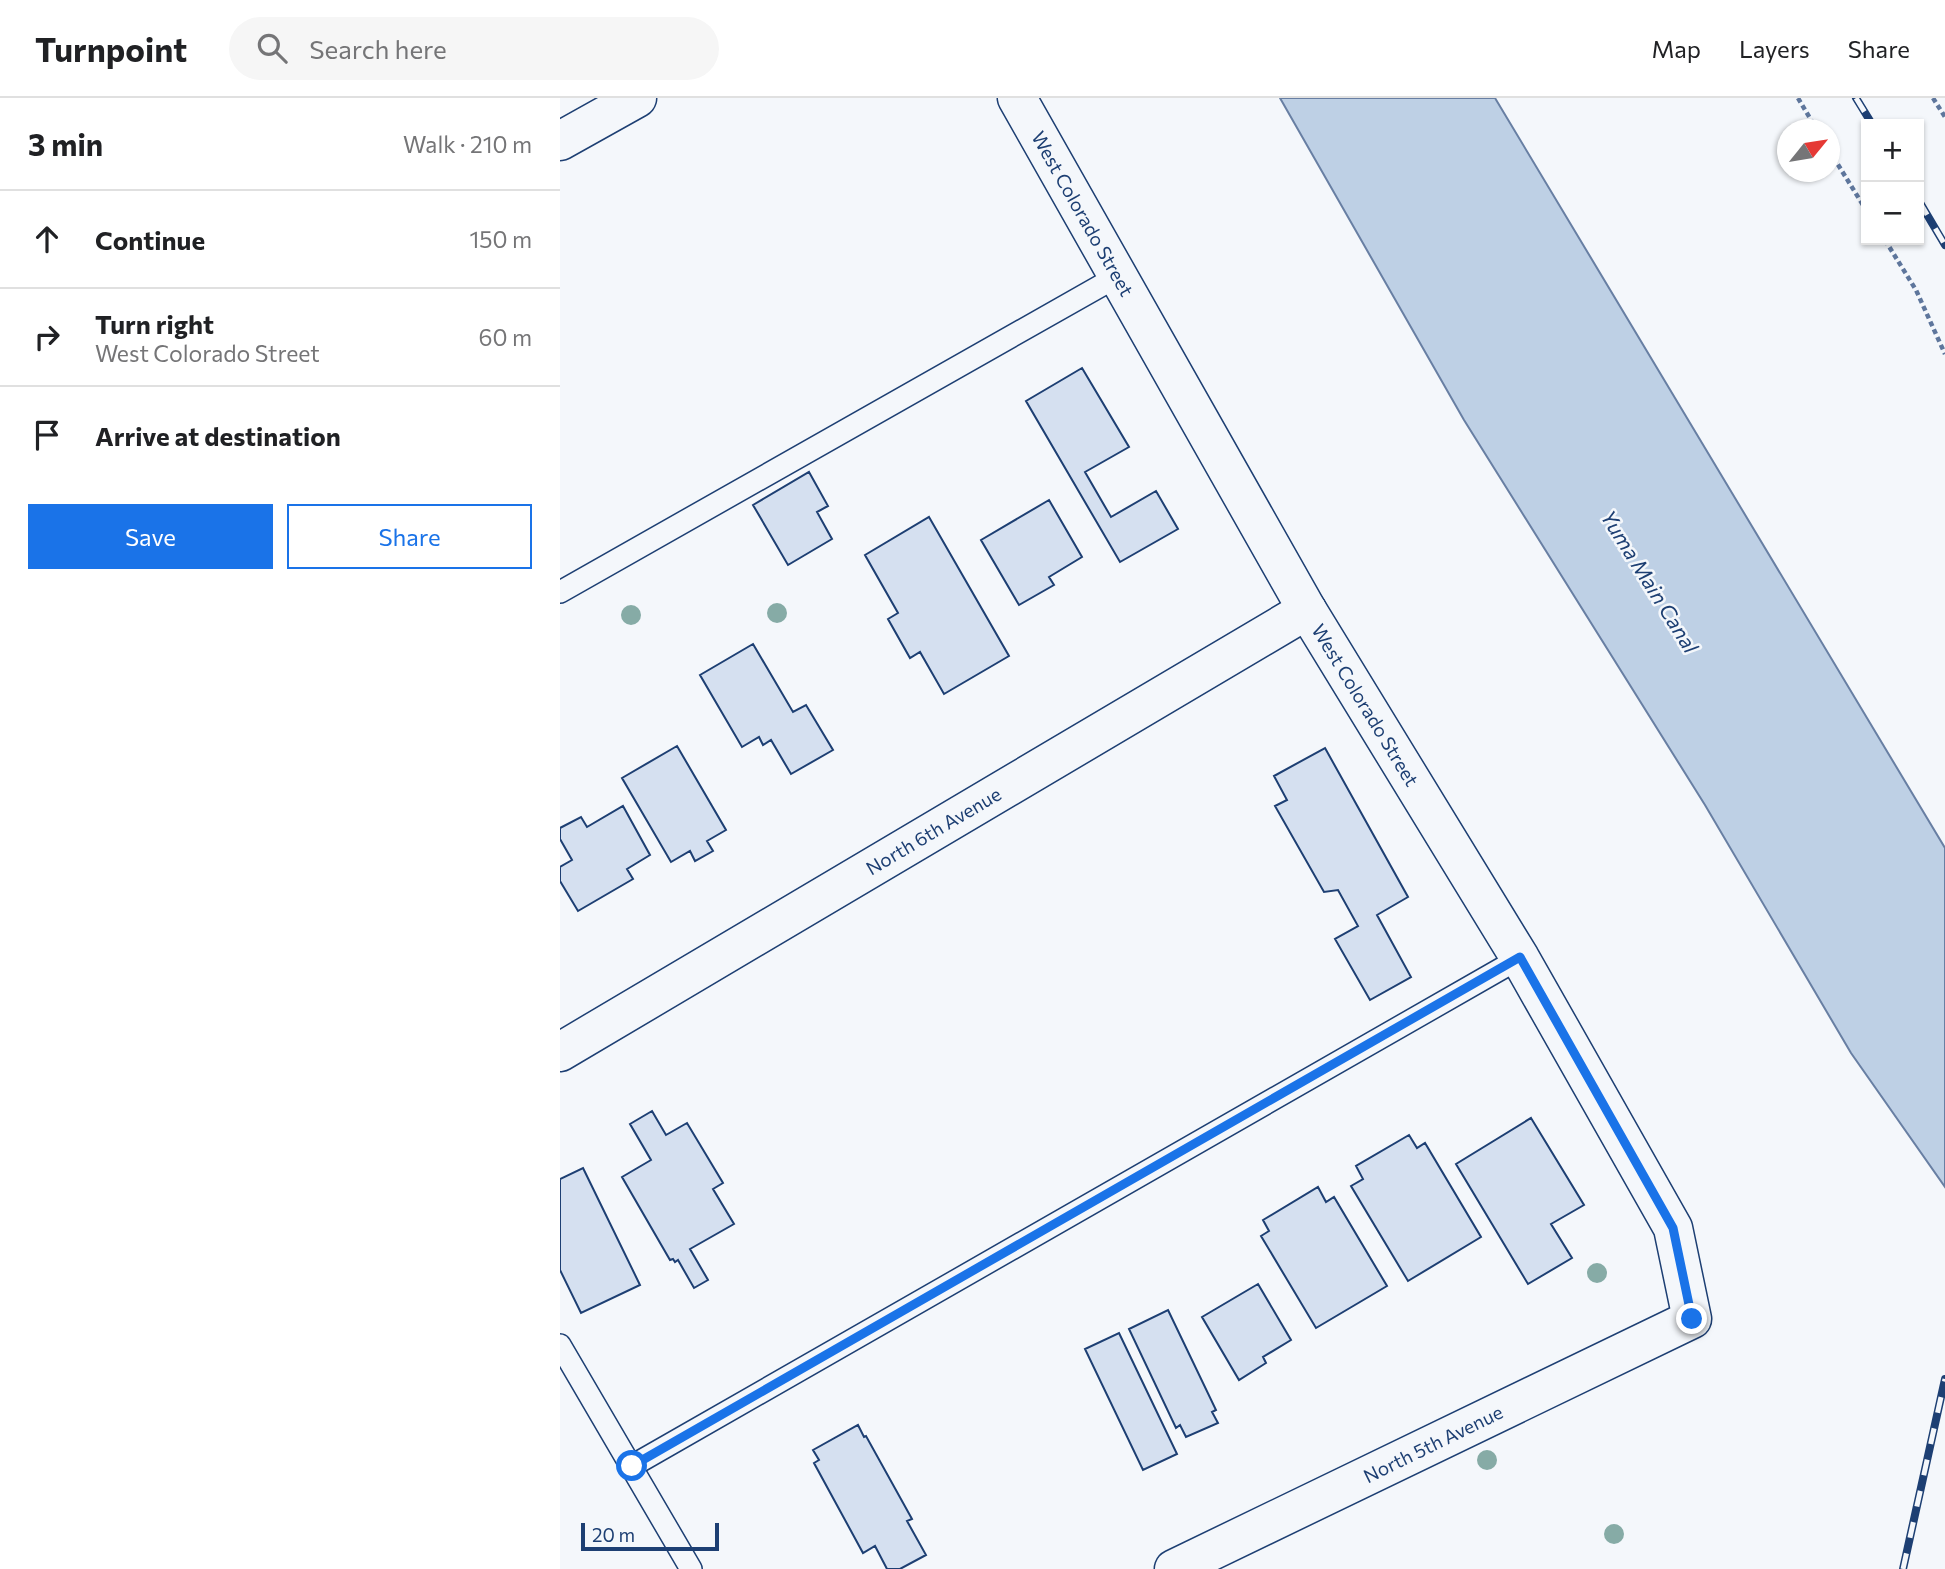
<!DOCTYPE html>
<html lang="en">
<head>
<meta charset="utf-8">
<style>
	body { margin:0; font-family:Commissioner,sans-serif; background:#f6f6f6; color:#202124 }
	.controls { position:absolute; right:21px; top:21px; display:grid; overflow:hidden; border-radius:0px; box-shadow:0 2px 5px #0004 }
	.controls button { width:63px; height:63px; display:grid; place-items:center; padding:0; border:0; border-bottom:2px solid #e0e0e0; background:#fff; color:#202124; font:35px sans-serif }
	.compass { position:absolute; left:1217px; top:21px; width:63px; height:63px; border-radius:50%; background:#fff; box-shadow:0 2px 5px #0004; rotate:60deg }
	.scale { position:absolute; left:21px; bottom:18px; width:138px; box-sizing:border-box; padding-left:7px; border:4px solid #1d3f73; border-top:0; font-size:19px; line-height:24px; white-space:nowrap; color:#1d3f73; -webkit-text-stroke:5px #f4f7fb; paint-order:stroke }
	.stop { position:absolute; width:21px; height:21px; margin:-16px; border:5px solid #1a73e8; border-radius:50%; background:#fff }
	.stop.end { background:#1a73e8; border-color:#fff; box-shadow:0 2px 7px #0008 }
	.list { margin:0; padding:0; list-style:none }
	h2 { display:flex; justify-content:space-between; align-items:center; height:91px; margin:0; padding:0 28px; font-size:30px }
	h2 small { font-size:23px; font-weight:400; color:#757577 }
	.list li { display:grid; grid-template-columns:46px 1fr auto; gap:21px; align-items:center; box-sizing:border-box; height:98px; padding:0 28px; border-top:2px solid #e0e0e0 }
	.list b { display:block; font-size:26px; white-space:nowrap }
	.list p { margin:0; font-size:23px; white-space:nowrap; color:#757577 }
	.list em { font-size:23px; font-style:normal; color:#757577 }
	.actions { display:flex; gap:14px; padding:21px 28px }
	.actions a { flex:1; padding:16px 0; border:2px solid #1a73e8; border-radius:0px; text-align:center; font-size:24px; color:#1a73e8 }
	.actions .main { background:#1a73e8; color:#fff }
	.icon { flex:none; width:38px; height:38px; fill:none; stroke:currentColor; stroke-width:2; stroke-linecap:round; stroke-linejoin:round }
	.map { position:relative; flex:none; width:1385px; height:1471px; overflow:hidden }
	header { display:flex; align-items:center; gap:42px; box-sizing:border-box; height:98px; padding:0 35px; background:#fff; border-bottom:2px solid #e0e0e0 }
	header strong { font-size:33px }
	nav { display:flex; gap:38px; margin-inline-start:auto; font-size:24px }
	.search { width:490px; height:63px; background:#f6f6f6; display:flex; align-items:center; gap:18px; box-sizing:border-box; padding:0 24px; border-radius:38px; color:#757577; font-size:26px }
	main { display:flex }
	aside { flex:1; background:#fff }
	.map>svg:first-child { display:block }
	.water { fill:#bed0e5; stroke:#687fa3; stroke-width:2 }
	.building { fill:#d5e0f0; stroke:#1d3f73; stroke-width:2 }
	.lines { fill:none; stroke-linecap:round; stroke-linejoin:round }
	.lane-casing { stroke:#1d3f73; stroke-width:24 }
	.street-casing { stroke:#1d3f73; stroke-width:41 }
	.path { stroke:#5e769c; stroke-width:4.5; stroke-dasharray:5 3.5; stroke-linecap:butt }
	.lane { stroke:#f4f7fb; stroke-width:21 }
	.street { stroke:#f4f7fb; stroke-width:38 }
	.rail-casing { stroke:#1d3f73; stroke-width:8 }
	.rail { stroke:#f4f7fb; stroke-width:5; stroke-dasharray:16; stroke-linecap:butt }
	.tree { fill:#86aba6 }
	.route { stroke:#1a73e8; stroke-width:9 }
	.labels { text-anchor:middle; stroke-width:5; stroke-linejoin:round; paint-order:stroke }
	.street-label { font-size:19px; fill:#1d3f73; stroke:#f4f7fb }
	.water-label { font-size:21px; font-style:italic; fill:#1d3f73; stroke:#f4f7fb }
</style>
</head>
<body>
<header>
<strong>Turnpoint</strong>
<div class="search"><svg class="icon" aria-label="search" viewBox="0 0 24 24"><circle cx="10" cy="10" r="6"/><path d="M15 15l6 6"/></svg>Search here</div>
<nav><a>Map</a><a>Layers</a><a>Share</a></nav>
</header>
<main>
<aside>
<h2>3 min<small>Walk · 210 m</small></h2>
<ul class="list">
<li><svg class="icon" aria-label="ahead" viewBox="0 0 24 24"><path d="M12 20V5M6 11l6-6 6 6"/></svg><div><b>Continue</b></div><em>150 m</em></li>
<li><svg class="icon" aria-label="right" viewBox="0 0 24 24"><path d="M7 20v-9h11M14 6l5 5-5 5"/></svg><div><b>Turn right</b><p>West Colorado Street</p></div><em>60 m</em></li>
<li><svg class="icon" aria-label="arrive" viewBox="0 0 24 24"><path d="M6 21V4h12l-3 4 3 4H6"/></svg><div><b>Arrive at destination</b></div></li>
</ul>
<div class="actions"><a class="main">Save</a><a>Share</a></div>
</aside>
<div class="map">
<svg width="1385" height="1471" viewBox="0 0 1385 1471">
	<rect width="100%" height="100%" fill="#f4f7fb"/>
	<path class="water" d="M720 0H935L1385 750V1089L1291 955 1145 707 904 322Z"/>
	<path class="building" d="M522 270 569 349 525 374 551 419 596 393 618 431 560 464 466 303Z
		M249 374 268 408 257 414 272 441 228 467 193 407Z
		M489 402 522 459 489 479 494 487 459 507 421 442Z
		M369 419 449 558 384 596 360 554 350 560 328 521 338 515 305 457Z
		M193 546 233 614 246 607 273 652 231 676 211 642 203 647 199 639 182 649 140 577Z
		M117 648 166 732 147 743 153 753 135 763 130 753 111 764 62 680Z
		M765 650 848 799 817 817 851 879 810 902 775 841 798 828 778 792 764 794 715 708 727 702 714 678Z
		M63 708 90 757 67 771 73 781 18 813 0 783V769L12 762 0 741V730L21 719 27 729Z
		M92 1013 106 1037 127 1025 163 1085 153 1091 174 1126 130 1151 148 1182 134 1190 118 1162 115 1164 113 1161 110 1162 62 1079 91 1062 70 1026Z
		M971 1020 1024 1107 991 1126 1012 1160 968 1186 896 1066Z
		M849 1037 857 1050 865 1045 921 1139 848 1183 791 1088 803 1081 796 1068Z
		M23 1070 80 1187 21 1215 0 1172V1081Z
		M758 1089 766 1104 774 1099 827 1188 756 1230 701 1138 709 1133 703 1122Z
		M698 1186 731 1242 703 1259 706 1265 679 1282 642 1219Z
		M608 1212 656 1312 652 1314 658 1325 626 1339 620 1327 616 1330 569 1231Z
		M559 1235 617 1356 583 1372 525 1251Z
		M298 1327 304 1339 306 1338 352 1421 347 1423 366 1457 340 1471H327L315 1448 303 1455 254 1365 259 1362 253 1352Z"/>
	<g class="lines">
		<defs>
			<path id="lane" d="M0 494 558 178
				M0 1247 131 1471
				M72 1368 960 860"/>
			<g id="street">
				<path id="s1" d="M457 0 747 512 960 860 1113 1130 1132 1221 614 1471"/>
				<path d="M0 43 77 0"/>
				<path id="s2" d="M0 954 747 512"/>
			</g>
		</defs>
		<use href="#lane" class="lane-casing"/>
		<use href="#street" class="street-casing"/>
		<path class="path" d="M1238 0 1257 32
			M1373 0 1385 19
			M1269 52 1306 112
			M1325 142 1356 192 1385 256"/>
		<use href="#lane" class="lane"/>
		<use href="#street" class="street"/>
		<defs>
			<path id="rail" d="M1296 0 1312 26
				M1359 103 1385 147
				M1343 1471 1385 1281"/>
		</defs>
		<use href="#rail" class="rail-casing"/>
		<use href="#rail" class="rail"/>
	</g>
	<g class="tree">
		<circle cx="217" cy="515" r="10"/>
		<circle cx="71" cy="517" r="10"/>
		<circle cx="1037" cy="1175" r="10"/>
		<circle cx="927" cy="1362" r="10"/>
		<circle cx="1054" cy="1436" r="10"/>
	</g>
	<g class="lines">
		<path class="route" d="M72 1368 960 859 1113 1130 1132 1221"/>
	</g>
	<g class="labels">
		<g class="street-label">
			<text dy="7" stroke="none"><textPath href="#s1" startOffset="133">West Colorado Street</textPath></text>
			<text dy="7" stroke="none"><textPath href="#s1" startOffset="700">West Colorado Street</textPath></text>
			<text dy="7" stroke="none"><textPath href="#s2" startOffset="434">North 6th Avenue</textPath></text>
			<text transform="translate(873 1346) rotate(-26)" y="7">North 5th Avenue</text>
		</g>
		<g class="water-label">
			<text transform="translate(1089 484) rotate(58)" y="7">Yuma Main Canal</text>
		</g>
	</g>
</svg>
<div class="controls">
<button>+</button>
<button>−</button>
</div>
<svg class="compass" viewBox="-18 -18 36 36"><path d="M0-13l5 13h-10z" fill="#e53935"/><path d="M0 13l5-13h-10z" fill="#757577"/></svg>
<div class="scale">20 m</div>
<div class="stop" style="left:72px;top:1368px"></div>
<div class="stop end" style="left:1132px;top:1221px"></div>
</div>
</main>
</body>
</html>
